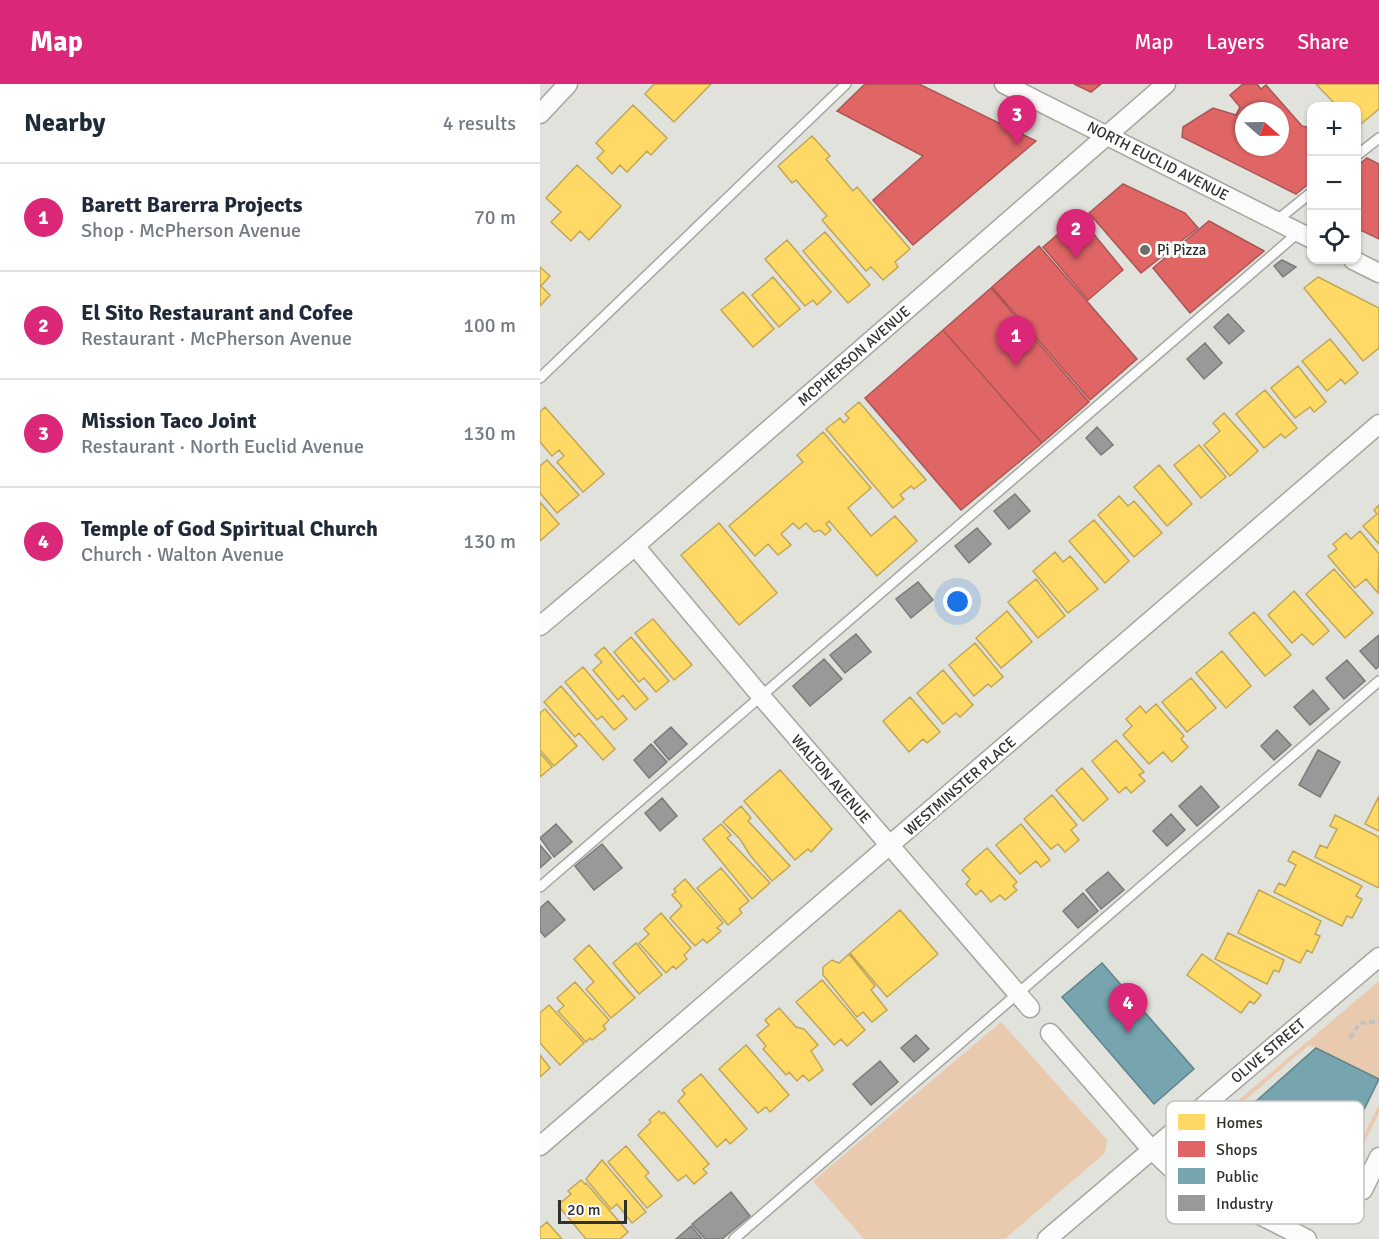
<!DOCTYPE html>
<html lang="en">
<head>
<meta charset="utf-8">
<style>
	body { margin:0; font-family:Signika,sans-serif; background:#f6f6f7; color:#1f2937 }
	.controls { position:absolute; right:18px; top:18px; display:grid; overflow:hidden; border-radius:12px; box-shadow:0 2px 4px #0004 }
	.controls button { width:54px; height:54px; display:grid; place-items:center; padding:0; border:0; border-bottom:2px solid #e0e1e3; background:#fff; color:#1f2937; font:30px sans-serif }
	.compass { position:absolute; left:695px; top:18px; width:54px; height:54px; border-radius:50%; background:#fff; box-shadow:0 2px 4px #0004; rotate:110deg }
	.scale { position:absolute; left:18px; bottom:15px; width:69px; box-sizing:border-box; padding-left:6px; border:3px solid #30312c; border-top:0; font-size:16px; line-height:21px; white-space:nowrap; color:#30312c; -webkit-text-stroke:4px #fff; paint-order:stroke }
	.you { position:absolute; left:418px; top:518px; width:21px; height:21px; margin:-15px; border:4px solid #fff; border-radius:50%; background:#1a73e8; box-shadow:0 0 0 9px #1a73e833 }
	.badge { display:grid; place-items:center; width:39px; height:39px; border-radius:50%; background:#db2777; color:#fff; font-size:20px; font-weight:700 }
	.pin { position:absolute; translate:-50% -50px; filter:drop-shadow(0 2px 3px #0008) }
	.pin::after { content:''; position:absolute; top:32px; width:21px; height:18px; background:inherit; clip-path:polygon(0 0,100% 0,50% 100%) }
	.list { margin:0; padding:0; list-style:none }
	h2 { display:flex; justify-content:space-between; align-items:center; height:78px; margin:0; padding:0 24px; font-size:26px }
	h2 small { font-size:20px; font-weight:400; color:#747a83 }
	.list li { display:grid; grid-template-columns:39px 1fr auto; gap:18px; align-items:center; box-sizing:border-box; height:108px; padding:0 24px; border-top:2px solid #e0e1e3 }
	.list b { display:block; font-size:22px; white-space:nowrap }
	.list p { margin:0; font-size:20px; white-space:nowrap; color:#747a83 }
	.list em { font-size:20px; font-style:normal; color:#747a83 }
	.icon { flex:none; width:33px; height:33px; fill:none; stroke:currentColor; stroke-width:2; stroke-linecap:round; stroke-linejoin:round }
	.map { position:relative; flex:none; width:839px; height:1155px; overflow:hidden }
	header { display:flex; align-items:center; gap:36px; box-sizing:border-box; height:84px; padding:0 30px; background:#db2777; color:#fff }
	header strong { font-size:28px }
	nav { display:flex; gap:33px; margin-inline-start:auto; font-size:21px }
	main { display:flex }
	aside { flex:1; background:#fff }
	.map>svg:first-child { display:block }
	.green { fill:#eacaae }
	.homes { fill:#ffd966; stroke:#c1a755; stroke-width:1.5 }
	.shops { fill:#e06666; stroke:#ab5655; stroke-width:1.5; fill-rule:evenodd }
	.public { fill:#76a5af; stroke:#618288; stroke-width:1.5 }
	.industry { fill:#999; stroke:#7a7a78; stroke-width:1.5 }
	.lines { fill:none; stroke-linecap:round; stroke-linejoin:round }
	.service-casing { stroke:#a4a6a0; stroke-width:12 }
	.minor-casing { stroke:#a4a6a0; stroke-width:21 }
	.path { stroke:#c2c2c0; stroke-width:4; stroke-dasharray:6 3; stroke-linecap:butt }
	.service { stroke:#fafbfa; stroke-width:9 }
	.minor { stroke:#fafbfa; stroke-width:18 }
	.poi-dot { fill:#6e6f69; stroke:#fff; stroke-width:2 }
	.labels { text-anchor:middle; stroke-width:6; stroke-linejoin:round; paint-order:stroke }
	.street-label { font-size:15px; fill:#30312c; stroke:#fff }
	.poi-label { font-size:15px; fill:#30312c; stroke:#fff; text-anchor:start }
	.key { fill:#fff; stroke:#c1c1c0; stroke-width:1.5 }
	.key-label { font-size:16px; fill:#30312c }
</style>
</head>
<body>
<header>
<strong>Map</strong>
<nav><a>Map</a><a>Layers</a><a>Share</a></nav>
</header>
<main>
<aside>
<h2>Nearby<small>4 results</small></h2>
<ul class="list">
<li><span class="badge">1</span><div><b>Barett Barerra Projects</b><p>Shop · McPherson Avenue</p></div><em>70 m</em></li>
<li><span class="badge">2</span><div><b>El Sito Restaurant and Cofee</b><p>Restaurant · McPherson Avenue</p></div><em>100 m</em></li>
<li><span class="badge">3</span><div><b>Mission Taco Joint</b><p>Restaurant · North Euclid Avenue</p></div><em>130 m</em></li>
<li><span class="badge">4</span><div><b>Temple of God Spiritual Church</b><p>Church · Walton Avenue</p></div><em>130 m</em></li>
</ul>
</aside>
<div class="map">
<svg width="839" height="1155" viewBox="0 0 839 1155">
	<rect width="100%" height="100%" fill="#e1e2db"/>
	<path class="green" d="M839 897V995L769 961 659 1056 656 1052Z
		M461 938 567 1056 565 1069 465 1155H324L273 1097Z
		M839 1020V1029L794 1119 790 1117Z"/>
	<path class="homes" d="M114 0H171L134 38 105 10Z
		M776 0H839V25L816 44V22H797Z
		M93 21 127 54 111 71 107 67 87 88 80 81 72 90 57 74 64 67 56 59Z
		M272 52 290 72 286 75 313 107 317 103 370 165 355 178 358 183 343 196 331 183 326 187 282 136 287 132 256 96 252 99 238 82Z
		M37 81 81 122 49 156 40 147 31 157 11 138 21 128 6 114Z
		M285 148 330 201 308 219 263 167Z
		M247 156 291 208 277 221 273 216 265 222 225 175Z
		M0 183 10 192 1 202 10 211 0 222Z
		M233 193 260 225 239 243 212 211Z
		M778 193 839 224V264L823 277 764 204Z
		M203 208 234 245 213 263 181 226Z
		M790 255 818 289 805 300 801 295 787 307 762 277Z
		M758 282 786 318 774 328 770 323 755 334 731 304Z
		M725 306 757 344 745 354 741 350 724 364 696 330Z
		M319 318 386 396 374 405 371 402 360 411 364 415 353 424 286 345 300 334 304 339 309 334 305 330Z
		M5 323 64 390 43 408 17 378 24 372 19 366 12 372 0 358V328Z
		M684 329 718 367 690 392 664 361 680 347 673 339Z
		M283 348 331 404 308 424 331 452 355 432 377 457 337 492 289 437 286 440 291 446 285 451 280 446 274 448 266 439 259 445 253 439 241 450 251 461 238 471 228 460 215 472 189 442 263 378 257 371Z
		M659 361 686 393 661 414 634 381Z
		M7 376 39 411 17 429 0 409V382Z
		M619 381 652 420 627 442 594 403Z
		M579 412 588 422 594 417 622 449 594 473 558 431Z
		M0 418 19 440 0 457Z
		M839 421V460L823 442 837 430 834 426Z
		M554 436 589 477 565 499 529 457Z
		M179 439 237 509 199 541 141 471Z
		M820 447 839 470 838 509 826 495 815 504 788 472 797 465 793 460 806 449 811 455Z
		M515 468 523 478 530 472 558 505 528 529 493 487Z
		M794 485 833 529 805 554 766 510Z
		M496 495 525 532 498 554 468 518Z
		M754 507 789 547 773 561 762 550 752 559 728 531Z
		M467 527 492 558 461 584 436 554Z
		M714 528 751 571 725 592 689 549Z
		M113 535 152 581 134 596 95 549Z
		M91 553 129 597 116 608 104 594 99 598 74 568Z
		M435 559 463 593 451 603 448 600 434 612 409 581Z
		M64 563 108 615 95 626 83 611 78 616 53 586 62 578 55 571Z
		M682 567 711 602 686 624 656 589Z
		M43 583 87 635 74 646 62 632 57 636 25 598Z
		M403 586 433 621 420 633 416 629 403 640 377 609Z
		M651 594 676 624 647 648 622 618Z
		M21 602 75 665 63 676 39 649 35 653 4 618Z
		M370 613 400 648 387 659 383 655 369 668 343 637Z
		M616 620 644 652 641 655 648 663 632 678 623 668 609 680 583 651 592 642 586 635 600 622 606 629Z
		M5 625 37 662 14 682 0 666V629Z
		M576 656 604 688 599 691 605 697 591 709 586 703 579 709 552 677Z
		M0 669 12 683 0 693Z
		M542 684 568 715 543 737 516 706Z
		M240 686 292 745 271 768 268 765 255 776 204 717Z
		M512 711 537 741 531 746 539 756 525 768 518 760 511 765 484 735Z
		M839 712V747L825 740Z
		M201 722 211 734 208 737 250 782 232 797 210 771 200 755 183 738Z
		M795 731 839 753V804L775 773 780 761 787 764 797 745 790 742Z
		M181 740 191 751 187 754 230 799 212 815 163 755Z
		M481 740 510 776 501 783 496 777 480 790 456 761Z
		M447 764 477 798 473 802 477 806 465 816 460 811 451 818 441 806 436 811 426 800 430 795 422 786Z
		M753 767 822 802 816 812 822 815 812 834 807 832 802 842 734 808 739 799 745 802 756 781 748 777Z
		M181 784 209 817 199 825 202 829 188 841 157 804Z
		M145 795 183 839 177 844 181 847 167 859 163 855 155 862 130 834 142 822 132 811 136 808 134 805Z
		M719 806 781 837 775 850 780 852 772 869 767 866 760 879 698 849Z
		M360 826 398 870 347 913 310 869Z
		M121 829 151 864 144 871 147 875 136 885 133 882 126 889 99 859 109 850 104 845Z
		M688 849 744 876 739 888 734 886 727 900 675 875Z
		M96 859 122 891 99 910 73 879Z
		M49 861 95 914 71 934 46 905 54 898 34 875Z
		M309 870 335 902 331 906 347 926 332 938 323 928 317 933 283 891V883L292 876 299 879Z
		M662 870 721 911 714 920 710 917 701 929 647 891Z
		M282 896 325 946 307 962 301 955 294 961 256 918Z
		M35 898 69 936 63 942 66 945 52 956 50 954 46 958 18 927 24 922 17 914Z
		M9 921 44 959 20 981 0 959V929Z
		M239 924 256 943 264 945 278 961 271 967 283 986 269 997 263 991 257 997 249 988 246 991 223 965 226 962 217 951 229 941 225 936Z
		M206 961 249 1011 230 1028 226 1023 218 1029 179 985Z
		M0 971 10 984 0 993Z
		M161 990 207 1045 190 1060 186 1055 177 1063 138 1017 145 1010 142 1006Z
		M119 1027 122 1030 124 1028 169 1080 163 1085 167 1089 154 1100 146 1091 138 1097 98 1051 111 1038 109 1036Z
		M86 1062 109 1089 105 1092 122 1112 107 1124 68 1078Z
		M62 1076 106 1128 92 1139 77 1120 71 1125 46 1095Z
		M41 1096 45 1100 46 1099 88 1148 80 1155H46L18 1121 31 1110 28 1107Z
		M7 1138 22 1155H0V1144Z"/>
	<path class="shops" d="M325 0H379L496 57 373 161 333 116 383 72 297 27Z
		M534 0H561L551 8Z
		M703 0H717L721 5 726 1 762 42 772 44V97L756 110 642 53 643 43 673 24 696 31 700 23 690 11ZM704 27H740V63H704Z
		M827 74 839 80V155L816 144V83Z
		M583 100 645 129 658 144 601 189 549 129Z
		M539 132 583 186 548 216 503 163Z
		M669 137 724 167 650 229 613 184Z
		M499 162 597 275 550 316 452 203Z
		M451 204 549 318 502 359 403 246Z
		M403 246 502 359 421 426 325 314Z"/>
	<path class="public" d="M562 879 654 985 614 1020 522 913Z
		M776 964 839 995 776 1124 660 1067Z"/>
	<path class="industry" d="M742 176 756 183 743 193 734 182Z
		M688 230 704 247 689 260 674 243Z
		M665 259 682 279 664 295 647 275Z
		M557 343 573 361 561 371 546 354Z
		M475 410 490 427 469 445 454 427Z
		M437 444 451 460 429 479 415 462Z
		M378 498 393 516 371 534 356 515Z
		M316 550 331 568 305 589 290 571Z
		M839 551V582L836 585 820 567Z
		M284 575 302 595 270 622 253 602Z
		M807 576 825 597 804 615 786 594Z
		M773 606 789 625 770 641 754 623Z
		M131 643 147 660 129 676 114 658Z
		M737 646 751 661 734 676 721 662Z
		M111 660 127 678 109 694 94 676Z
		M778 666 800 678 780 713 759 701Z
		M661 702 679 723 657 742 639 722Z
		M122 714 137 732 120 747 105 729Z
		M631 730 645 746 627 762 613 747Z
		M16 740 32 758 14 773 0 754Z
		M62 760 82 784 54 806 35 782Z
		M0 761 11 774 0 784Z
		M568 788 584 806 561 825 546 806Z
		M543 809 558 827 538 844 523 827Z
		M8 817 25 836 5 853 0 847V824Z
		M376 951 389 965 374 978 361 964Z
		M340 977 358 998 331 1021 313 1000Z
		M191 1108 210 1132 182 1155H165L152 1140Z
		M151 1142 162 1155H136Z"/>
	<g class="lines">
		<defs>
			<path id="service" d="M816 72 839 54
				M736 137 772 108
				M0 294 306 0
				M0 803 759 148
				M194 1155 839 597"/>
			<path id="minor" d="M464 0 772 155
				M0 30 28 0
				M813 176 839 189
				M95 462 220 611 490 924
				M0 542 95 462 626 0
				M510 949 611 1065 635 1088 767 1155
				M0 1062 839 340
				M823 1106 839 1073
				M507 1155 839 873"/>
		</defs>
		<use href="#service" class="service-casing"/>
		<use href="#minor" class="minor-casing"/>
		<path class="path" d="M810 954 820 939 839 937"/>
		<use href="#service" class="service"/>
		<use href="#minor" class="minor"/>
	</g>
	<circle class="poi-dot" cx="605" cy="166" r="6"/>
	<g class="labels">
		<g class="street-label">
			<text transform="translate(618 77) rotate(27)" y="5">NORTH EUCLID AVENUE</text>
			<text transform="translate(314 272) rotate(-41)" y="5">MCPHERSON AVENUE</text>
			<text transform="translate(291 695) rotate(49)" y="5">WALTON AVENUE</text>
			<text transform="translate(420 702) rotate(-41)" y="5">WESTMINSTER PLACE</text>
			<text transform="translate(728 967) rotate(-40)" y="5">OLIVE STREET</text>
		</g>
		<g class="poi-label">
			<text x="617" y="171">Pi Pizza</text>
		</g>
	</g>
	<rect x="626" y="1017" width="198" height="123" rx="9" class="key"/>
	<rect x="638" y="1030" width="27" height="16" fill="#ffd966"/>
	<rect x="638" y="1057" width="27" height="16" fill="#e06666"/>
	<rect x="638" y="1084" width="27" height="16" fill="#76a5af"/>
	<rect x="638" y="1111" width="27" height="16" fill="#999"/>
	<g class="key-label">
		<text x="676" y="1044">Homes</text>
		<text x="676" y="1071">Shops</text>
		<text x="676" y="1098">Public</text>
		<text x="676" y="1125">Industry</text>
	</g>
</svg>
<div class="controls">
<button>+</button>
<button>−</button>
<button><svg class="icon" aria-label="locate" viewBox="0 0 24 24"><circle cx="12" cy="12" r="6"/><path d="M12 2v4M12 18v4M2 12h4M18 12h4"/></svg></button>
</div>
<svg class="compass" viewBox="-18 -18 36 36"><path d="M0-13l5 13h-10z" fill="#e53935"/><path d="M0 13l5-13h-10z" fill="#747a83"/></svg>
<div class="scale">20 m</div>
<div class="you"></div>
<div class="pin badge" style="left:476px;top:282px">1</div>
<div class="pin badge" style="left:536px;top:175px">2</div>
<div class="pin badge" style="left:477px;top:61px">3</div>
<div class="pin badge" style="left:588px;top:949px">4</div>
</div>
</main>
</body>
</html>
